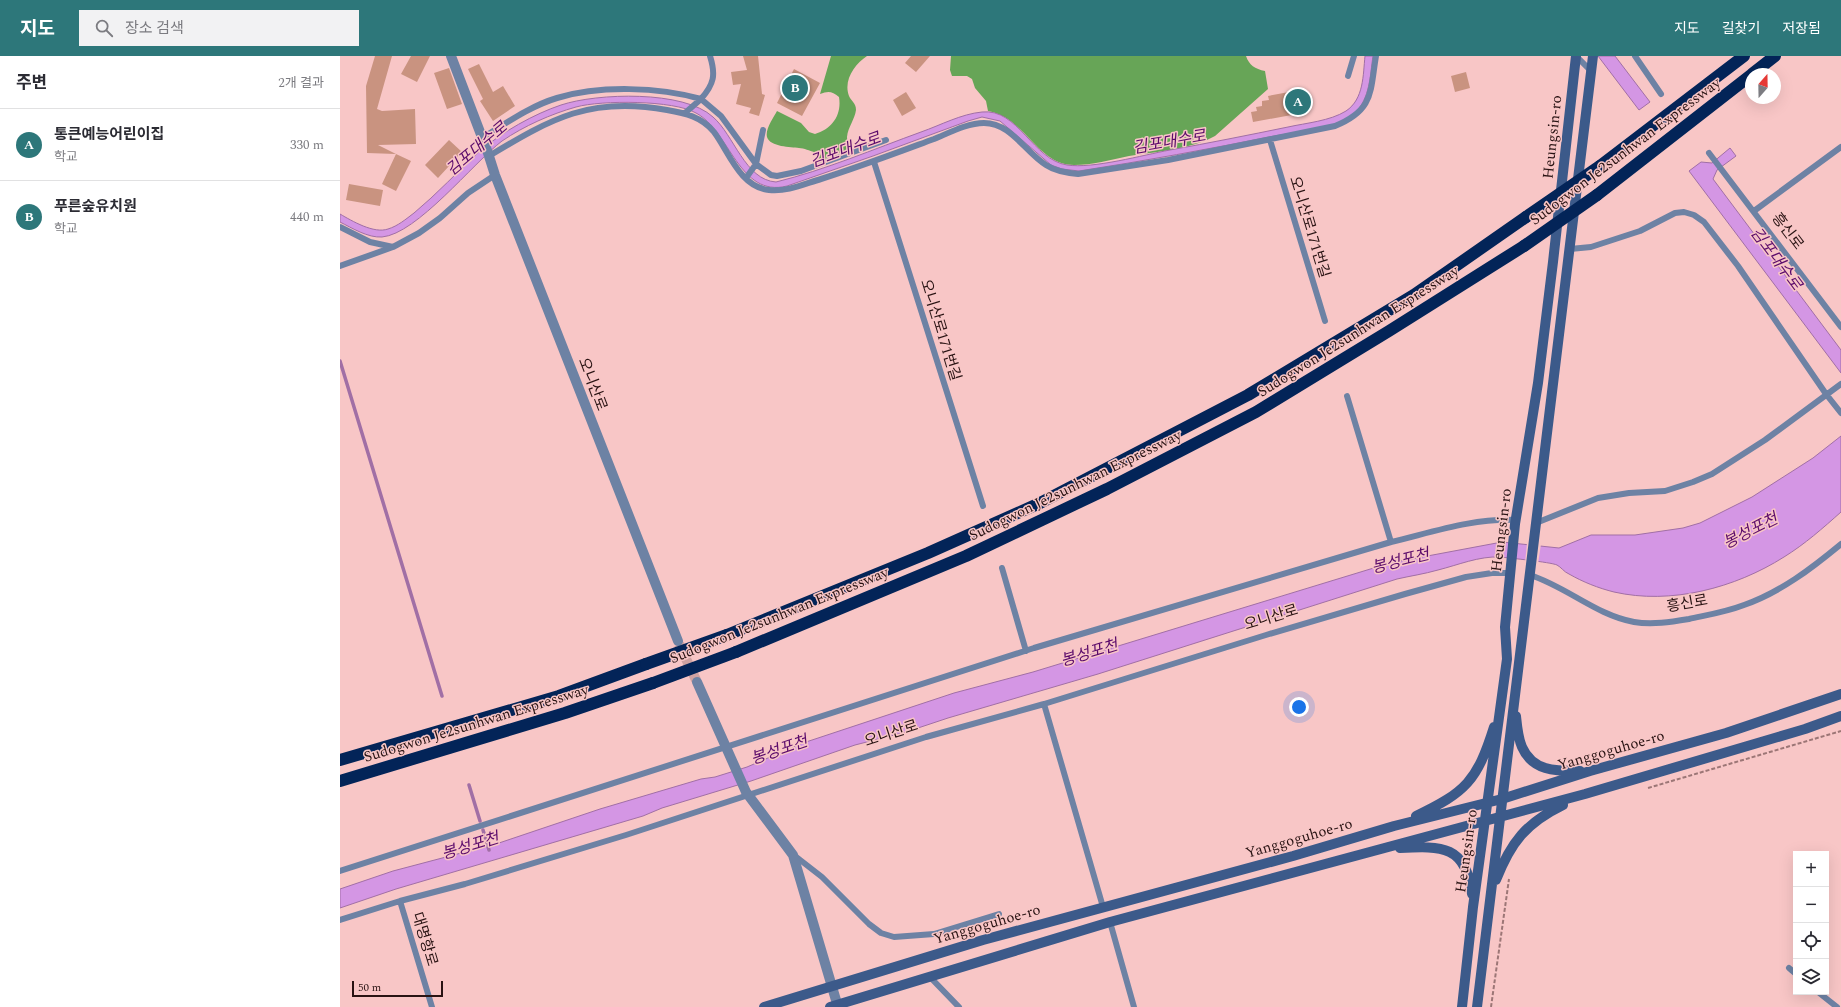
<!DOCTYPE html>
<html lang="ko">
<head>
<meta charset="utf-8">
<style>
	body { margin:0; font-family:Spectral,"Noto Sans KR",serif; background:#f2f2f3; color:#2b2b33 }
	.controls { position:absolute; right:12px; bottom:12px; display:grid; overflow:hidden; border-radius:0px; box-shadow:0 4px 16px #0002 }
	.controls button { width:36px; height:36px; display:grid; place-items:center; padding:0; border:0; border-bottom:1px solid #e1e1e2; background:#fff; color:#2b2b33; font:20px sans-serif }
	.compass { position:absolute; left:1405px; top:12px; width:36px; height:36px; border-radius:50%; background:#fff; box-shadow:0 4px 16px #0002; rotate:20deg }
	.scale { position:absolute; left:12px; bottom:10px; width:91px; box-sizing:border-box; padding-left:4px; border:2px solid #291313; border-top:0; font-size:11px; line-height:14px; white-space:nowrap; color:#291313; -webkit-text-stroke:3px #f8c6c6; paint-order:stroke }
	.you { position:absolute; left:959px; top:651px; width:14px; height:14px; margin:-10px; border:3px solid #fff; border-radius:50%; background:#1a73e8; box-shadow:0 0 0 6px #1a73e833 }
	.badge { display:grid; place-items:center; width:26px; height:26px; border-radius:50%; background:#2d777a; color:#fff; font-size:13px; font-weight:700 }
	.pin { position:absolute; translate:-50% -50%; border:2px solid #fff; box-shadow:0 1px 4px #0006 }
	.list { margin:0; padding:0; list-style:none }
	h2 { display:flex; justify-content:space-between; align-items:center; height:52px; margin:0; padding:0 16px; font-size:17px }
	h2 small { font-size:13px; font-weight:400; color:#7c7c81 }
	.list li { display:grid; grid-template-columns:26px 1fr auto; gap:12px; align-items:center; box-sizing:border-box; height:72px; padding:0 16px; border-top:1px solid #e1e1e2 }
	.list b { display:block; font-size:15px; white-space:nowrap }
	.list p { margin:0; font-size:13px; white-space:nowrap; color:#7c7c81 }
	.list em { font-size:13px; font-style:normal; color:#7c7c81 }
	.icon { flex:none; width:22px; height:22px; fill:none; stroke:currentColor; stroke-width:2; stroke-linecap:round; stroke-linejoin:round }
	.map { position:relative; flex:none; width:1501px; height:951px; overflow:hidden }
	header { display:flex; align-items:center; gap:24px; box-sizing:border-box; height:56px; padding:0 20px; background:#2d777a; color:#fff }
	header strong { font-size:19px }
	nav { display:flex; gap:22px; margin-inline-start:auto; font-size:14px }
	.search { width:280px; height:36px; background:#f2f2f3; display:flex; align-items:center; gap:10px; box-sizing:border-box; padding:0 14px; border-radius:0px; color:#7c7c81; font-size:15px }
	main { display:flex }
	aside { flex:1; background:#fff }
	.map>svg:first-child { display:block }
	.forest { fill:#67a557 }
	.water { fill:#d496e4; stroke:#a16fa5 }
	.pier { fill:#f8c6c6 }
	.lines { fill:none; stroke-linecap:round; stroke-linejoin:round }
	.stream { stroke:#a16fa5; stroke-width:3.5 }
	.building { fill:#c99380 }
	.minor-tunnel { stroke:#cfa2a2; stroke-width:10; stroke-dasharray:10 5; stroke-linecap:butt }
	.path { stroke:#9c7676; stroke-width:2; stroke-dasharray:4 2; stroke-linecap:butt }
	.service { stroke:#6d82a4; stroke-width:6 }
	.minor { stroke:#6d82a4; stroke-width:10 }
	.secondary { stroke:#3c5a8a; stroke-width:10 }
	.motorway { stroke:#032458; stroke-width:12 }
	.motorway-bridge { stroke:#032458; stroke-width:12 }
	.labels { text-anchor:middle; stroke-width:3; stroke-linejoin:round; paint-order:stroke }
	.street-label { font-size:15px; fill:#291313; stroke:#f8c6c6 }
	.water-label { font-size:16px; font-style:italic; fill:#5b0b6b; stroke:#f8c6c6 }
</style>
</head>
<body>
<header>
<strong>지도</strong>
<div class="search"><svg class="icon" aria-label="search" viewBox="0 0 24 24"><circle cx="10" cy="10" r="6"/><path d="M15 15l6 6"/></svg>장소 검색</div>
<nav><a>지도</a><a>길찾기</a><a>저장됨</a></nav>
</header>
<main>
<aside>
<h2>주변<small>2개 결과</small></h2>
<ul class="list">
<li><span class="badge">A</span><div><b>통큰예능어린이집</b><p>학교</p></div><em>330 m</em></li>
<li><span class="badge">B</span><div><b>푸른숲유치원</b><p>학교</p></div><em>440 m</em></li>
</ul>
</aside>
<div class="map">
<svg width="1501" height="951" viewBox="0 0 1501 951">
	<rect width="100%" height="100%" fill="#f8c6c6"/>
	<path class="forest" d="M491 0H527C515 8 503 24 509 40 511 45 516 47 516 54 515 63 508 71 507 81 507 85 508 89 509 93L480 105 474 96C470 95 464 92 459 92 451 91 430 91 427 81 425 73 434 61 437 55L461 67 469 76 475 78C492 73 502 59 499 41 492 35 488 35 480 38Z
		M611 0H906C909 9 915 13 925 15L928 33 875 80C852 93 815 96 789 100 771 104 752 109 734 109 725 109 716 106 708 100 688 85 675 60 648 55L646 45 635 32 632 23 627 20H612L610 14Z"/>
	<path class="water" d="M1025 0H1033C1030 20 1030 42 1015 57 997 73 957 76 934 80 869 93 804 105 739 115L722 113 711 109 660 65 642 61 628 65 533 100 447 130C399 142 390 75 356 57 334 44 261 44 236 51 211 58 184 70 162 85 133 107 77 178 42 181 28 182 12 172 0 166V158C12 165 34 178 48 173 58 170 66 163 74 157 97 138 118 115 140 95 162 76 194 58 221 49 257 37 344 34 373 61 394 79 405 124 436 126 485 114 534 93 581 76 601 69 621 58 642 56 678 52 693 104 727 109 753 113 803 99 830 94 869 87 909 79 948 71 966 67 990 65 1006 55 1024 43 1023 19 1025 0Z
		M1258 0H1275L1310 46 1299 54Z
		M1390 92 1396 100 1377 114 1373 123 1501 294V317L1349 115 1361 106 1372 107Z
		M1501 380V456C1483 472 1465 488 1444 501 1395 532 1331 549 1274 536 1258 532 1243 526 1229 518 1224 516 1221 511 1217 509 1210 506 1169 502 1160 501 1139 500 1118 509 1098 514 1084 518 1070 520 1057 523L758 618 608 662 566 676 515 689 411 725 322 752 303 760 56 833 0 852V833L53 815 159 787 260 753 361 723 375 721 407 711 463 687 614 637 693 616 1050 507 1162 486 1219 492 1251 479H1295L1343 472 1360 467 1412 441 1473 402Z"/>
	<path class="pier" d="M1187 487 1201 488 1198 508 1185 507Z"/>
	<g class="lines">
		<path class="stream" d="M0 305 102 640
			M129 729 140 765
			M143 774 149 794"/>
	</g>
	<path class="building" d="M35 0H52L37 53 42 55 75 53 76 88 38 89 56 98 27 97 26 30Z
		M71 0H90L77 26 61 18Z
		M403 0H418L422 38 425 39 419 60 409 57 411 52 396 48 401 28 393 29 391 16 407 14Z
		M571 0H590L576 16 565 7Z
		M139 8 153 36 163 30 175 50 153 65 140 45 143 43 128 13Z
		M109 12 122 48 107 53 94 17Z
		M454 13 480 27 462 60 437 47Z
		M1126 16 1130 32 1115 36 1111 20Z
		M566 36 576 52 562 60 553 44Z
		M949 36 951 46 955 45 957 58 913 66 911 56 917 55 916 51 922 50V45L929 44 928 40Z
		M109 84 122 96 98 122 85 109Z
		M56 98 71 105 56 135 42 128Z
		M9 128 43 134 40 150 6 144Z"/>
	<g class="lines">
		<path class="minor-tunnel" d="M339 588 357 626"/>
		<path class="path" d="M1308 732 1501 675
			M1151 951 1169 823"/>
		<path class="service" d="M1236 0 1251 15
			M1295 0 1321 38
			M1008 20 1014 0
			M345 57 361 43 381 60 416 108 431 119 437 120 461 115 546 84
			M142 82C165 68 190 50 217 42 260 29 319 31 361 43 374 28 376 19 370 0
			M930 84 985 265
			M1369 97 1501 271
			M149 100C212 62 251 40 327 54 345 57 362 61 374 76 389 96 400 131 429 134 447 136 464 128 481 123 519 111 556 97 594 83 609 77 627 67 644 67 671 67 685 96 706 109 715 115 727 117 738 118L828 104 995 70C1034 54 1030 36 1036 0
			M534 106 643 450
			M406 122 416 108 423 74
			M1414 155 1501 91
			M0 171 30 186 53 191
			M1230 193 1251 191 1300 175 1335 157 1344 156 1354 159 1364 166 1398 210 1486 338 1501 357
			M0 210 53 191 79 177 100 162 128 137 155 119
			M1007 340 1051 486
			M1196 467 1258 442 1289 437 1325 435 1353 426 1372 418 1425 384 1501 328
			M662 512 686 595
			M1190 519C1227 531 1256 559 1294 566 1312 569 1331 566 1349 563 1367 559 1386 556 1404 549 1441 536 1472 512 1501 488
			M704 648 763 851
			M455 800 482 821 529 868 541 877 554 881 594 878 659 858
			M0 815 694 592 1051 486C1093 476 1133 462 1176 464
			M60 845 92 951
			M0 864 60 845 125 828 286 779 586 681 704 648 926 579 1065 538 1126 521 1152 517H1171
			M770 866 794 951
			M1449 912 1456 918
			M589 920 619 951
			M1478 936 1497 951"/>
		<path class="minor" d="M111 0 148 97 155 119 338 585
			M357 626 406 736 453 799 498 951"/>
		<path class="secondary" d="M1176 660C1177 670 1178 682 1182 691 1193 716 1217 715 1240 715
			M1076 760C1126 736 1137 725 1154 671
			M1060 792C1102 790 1126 789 1132 838
			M1156 824C1171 786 1186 767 1223 749
			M424 951 643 884 953 800 1054 770 1162 743 1250 715 1386 677 1501 638
			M490 951 770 866 1245 738 1465 673 1501 660
			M1122 951 1133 851 1167 603 1165 571 1175 468 1198 327 1213 206 1236 0
			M1137 951 1253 0"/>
		<path class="motorway" d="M1412 18 1435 0
			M1260 110 1404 0
			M1257 139 1411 19
			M387 579 588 497 700 447 908 339 1074 239 1186 161
			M396 596 626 500 767 433 916 356 1049 275 1184 190
			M0 704 219 640 306 608
			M0 725 225 657 313 627"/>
		<path class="motorway-bridge" d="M1186 161 1260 110
			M1184 190 1257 139
			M306 608 387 579
			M313 627 396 596"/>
	</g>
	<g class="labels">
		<g class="street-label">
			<text transform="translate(1212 81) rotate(-84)" y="5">Heungsin-ro</text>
			<text transform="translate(1285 95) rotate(-37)" y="5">Sudogwon Je2sunhwan Expressway</text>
			<text transform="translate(970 171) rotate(73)" y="5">오니산로171번길</text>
			<text transform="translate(1448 175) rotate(53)" y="5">흥신로</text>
			<text transform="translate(601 274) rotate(73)" y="5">오니산로171번길</text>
			<text transform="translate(1018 275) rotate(-32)" y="5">Sudogwon Je2sunhwan Expressway</text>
			<text transform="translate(253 328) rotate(69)" y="5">오니산로</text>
			<text transform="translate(735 429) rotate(-26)" y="5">Sudogwon Je2sunhwan Expressway</text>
			<text transform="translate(1161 474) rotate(-83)" y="5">Heungsin-ro</text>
			<text transform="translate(1347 547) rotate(-10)" y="5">흥신로</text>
			<text transform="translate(439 559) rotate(-22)" y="5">Sudogwon Je2sunhwan Expressway</text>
			<text transform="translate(931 561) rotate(-17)" y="5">오니산로</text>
			<text transform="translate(136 667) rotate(-17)" y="5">Sudogwon Je2sunhwan Expressway</text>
			<text transform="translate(551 677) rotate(-18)" y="5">오니산로</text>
			<text transform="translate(1271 694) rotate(-16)" y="5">Yanggoguhoe-ro</text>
			<text transform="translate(959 782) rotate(-16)" y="5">Yanggoguhoe-ro</text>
			<text transform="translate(1126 795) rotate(-82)" y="5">Heungsin-ro</text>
			<text transform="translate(647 868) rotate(-16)" y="5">Yanggoguhoe-ro</text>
			<text transform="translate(85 883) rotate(73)" y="5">대명항로</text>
		</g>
		<g class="water-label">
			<text transform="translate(829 85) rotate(-10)" y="6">김포대수로</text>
			<text transform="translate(136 92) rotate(-40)" y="6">김포대수로</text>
			<text transform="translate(505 93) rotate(-20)" y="6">김포대수로</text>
			<text transform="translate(1437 202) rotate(53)" y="6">김포대수로</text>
			<text transform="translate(1410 474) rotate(-27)" y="6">봉성포천</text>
			<text transform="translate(1060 504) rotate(-14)" y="6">봉성포천</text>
			<text transform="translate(749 596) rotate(-17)" y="6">봉성포천</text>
			<text transform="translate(439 693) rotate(-19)" y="6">봉성포천</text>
			<text transform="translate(130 789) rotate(-17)" y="6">봉성포천</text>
		</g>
	</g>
</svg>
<div class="controls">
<button>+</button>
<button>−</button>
<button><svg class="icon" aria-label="locate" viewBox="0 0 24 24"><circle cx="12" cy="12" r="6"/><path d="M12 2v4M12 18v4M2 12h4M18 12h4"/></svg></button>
<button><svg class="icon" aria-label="layers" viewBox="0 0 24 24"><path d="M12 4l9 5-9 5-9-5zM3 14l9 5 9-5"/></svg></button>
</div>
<svg class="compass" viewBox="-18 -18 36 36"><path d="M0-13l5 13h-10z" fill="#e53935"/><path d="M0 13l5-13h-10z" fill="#7c7c81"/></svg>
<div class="scale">50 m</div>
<div class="you"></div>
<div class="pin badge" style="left:958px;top:46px">A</div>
<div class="pin badge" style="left:455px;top:32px">B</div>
</div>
</main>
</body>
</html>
